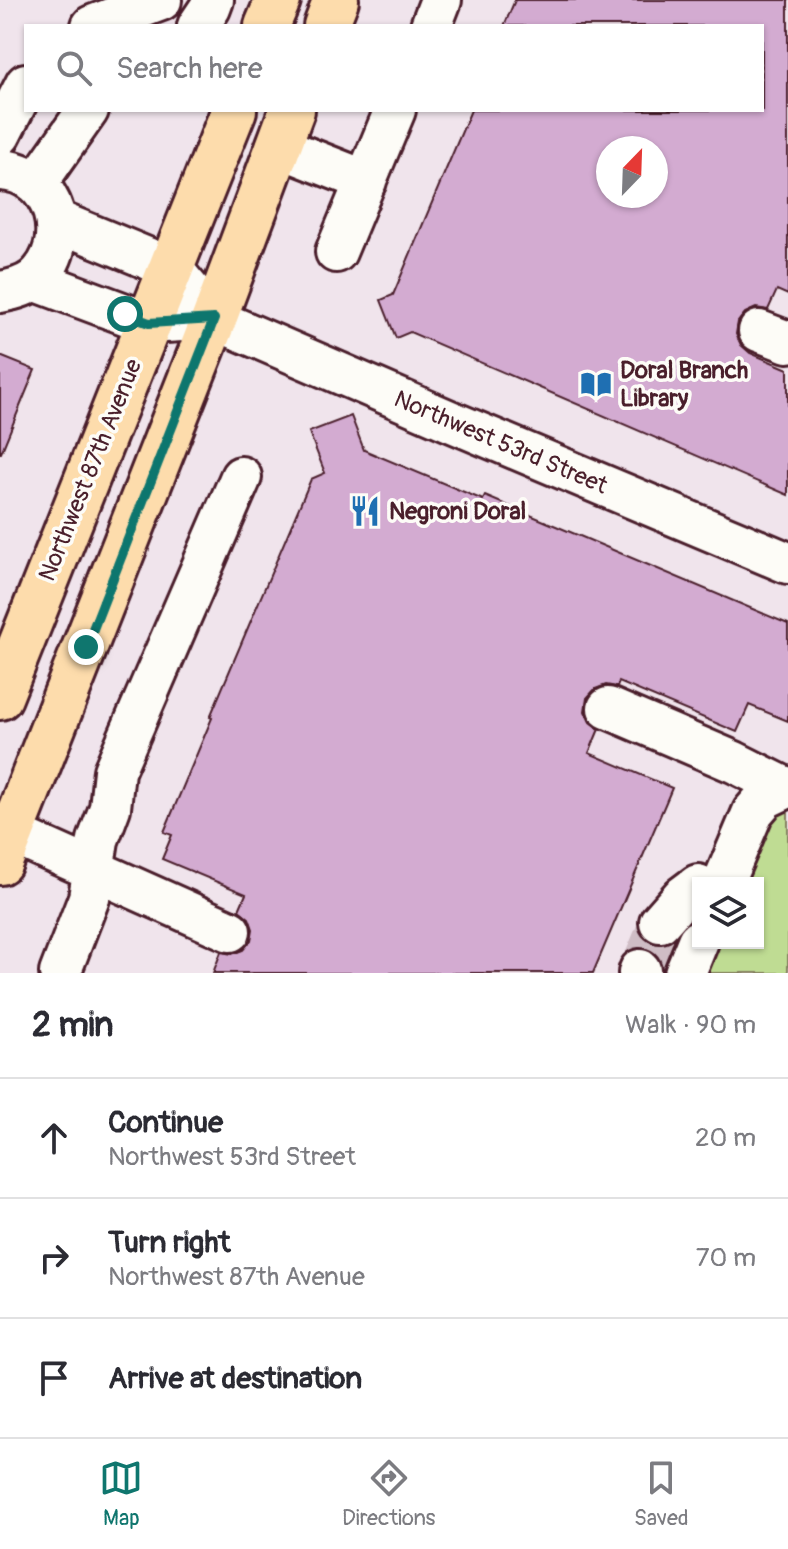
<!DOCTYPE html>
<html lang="en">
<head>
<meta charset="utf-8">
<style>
	body { margin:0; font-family:Pangolin,sans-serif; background:#f2f2f3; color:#2b2b33 }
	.controls { position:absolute; right:24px; bottom:24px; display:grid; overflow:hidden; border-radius:0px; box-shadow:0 2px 6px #0004 }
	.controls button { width:72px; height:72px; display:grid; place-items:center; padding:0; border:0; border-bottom:2px solid #e1e1e2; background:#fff; color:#2b2b33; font:40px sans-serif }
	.compass { position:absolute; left:596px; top:136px; width:72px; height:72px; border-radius:50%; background:#fff; box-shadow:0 2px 6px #0004; rotate:23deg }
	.stop { position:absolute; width:24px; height:24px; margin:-18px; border:6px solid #0f766e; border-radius:50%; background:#fff }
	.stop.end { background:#0f766e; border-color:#fff; box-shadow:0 2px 8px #0008 }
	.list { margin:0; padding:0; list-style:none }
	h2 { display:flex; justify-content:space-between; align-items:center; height:104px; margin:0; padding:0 32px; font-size:34px }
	h2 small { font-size:26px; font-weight:400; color:#7c7c81 }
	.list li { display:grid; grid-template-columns:52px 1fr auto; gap:24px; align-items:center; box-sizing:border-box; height:120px; padding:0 32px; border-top:2px solid #e1e1e2 }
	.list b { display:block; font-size:30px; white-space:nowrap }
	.list p { margin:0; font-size:26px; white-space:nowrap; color:#7c7c81 }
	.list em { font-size:26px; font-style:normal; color:#7c7c81 }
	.icon { flex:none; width:44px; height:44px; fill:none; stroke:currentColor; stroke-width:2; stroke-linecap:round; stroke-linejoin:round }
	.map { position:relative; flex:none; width:788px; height:973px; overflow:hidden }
	.search { position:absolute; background:#fff; box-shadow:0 2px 6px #0004; left:24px; right:24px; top:24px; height:88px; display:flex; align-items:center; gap:20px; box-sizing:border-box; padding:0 28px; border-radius:0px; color:#7c7c81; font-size:30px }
	.sheet { height:464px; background:#fff }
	nav { display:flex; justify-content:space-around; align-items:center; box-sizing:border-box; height:112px; border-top:2px solid #e1e1e2; background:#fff; font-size:22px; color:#7c7c81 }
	nav a { display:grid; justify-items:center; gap:4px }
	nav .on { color:#0f766e }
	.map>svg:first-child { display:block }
	.green { fill:#bfdc93; stroke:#847e5f; stroke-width:2 }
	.building { fill:#d3abd1; stroke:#4a1f2b; stroke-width:2; fill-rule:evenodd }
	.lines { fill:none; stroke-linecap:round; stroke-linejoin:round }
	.minor-tunnel { stroke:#cfbdc5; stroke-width:40; stroke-dasharray:40 20; stroke-linecap:butt }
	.minor-casing { stroke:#4a1f2b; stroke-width:46 }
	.major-casing { stroke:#4a1f2b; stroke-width:50 }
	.minor { stroke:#fdfcf7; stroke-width:40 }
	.major { stroke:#fddcac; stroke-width:44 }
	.route { stroke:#0f766e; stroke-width:10 }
	.labels { text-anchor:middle; stroke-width:7; stroke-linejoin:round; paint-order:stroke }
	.poi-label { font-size:24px; font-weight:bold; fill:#4a1f2b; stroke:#fdfcf7; text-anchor:start }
	.street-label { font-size:24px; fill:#4a1f2b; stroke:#fdfcf7 }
</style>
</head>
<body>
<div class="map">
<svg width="788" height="973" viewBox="0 0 788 973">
	<rect width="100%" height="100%" fill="#f0e4ec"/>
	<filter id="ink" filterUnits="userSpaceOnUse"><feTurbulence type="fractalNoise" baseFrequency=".0125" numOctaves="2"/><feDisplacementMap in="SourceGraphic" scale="16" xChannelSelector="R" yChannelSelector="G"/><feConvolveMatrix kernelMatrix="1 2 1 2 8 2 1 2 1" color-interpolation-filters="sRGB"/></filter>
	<g filter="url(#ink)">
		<path class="green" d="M788 800V973H694L707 943H758V883H732L760 818Z"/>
		<path class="building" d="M515 0H788V295L777 290 768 310 756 308 745 313 738 322 736 334 741 345 750 353 788 369V495L410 332 396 338 381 300 393 295 471 110H762V26H504ZM608 148H656V196H608Z
			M0 356 35 370 1 453H0Z
			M351 416 364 450 483 500 485 496 788 624V721L749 705 737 732 619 682 617 687 606 685 595 689 587 698 585 711 590 722 599 729 589 753 672 788 593 973H213L221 952 232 954 243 950 251 940 253 929 249 918 239 910 246 894 162 859 172 835 164 832 212 718 210 717 311 479 325 473 309 432Z"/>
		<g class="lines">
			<path class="minor-tunnel" d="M640 970 660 922"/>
			<defs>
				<path id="minor" d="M92 26 161 0
					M198 26 210 8 213 0
					M431 26 441 0
					M0 135 26 84
					M277 146 366 181
					M0 170C56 172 75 244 35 279 25 287 12 290 0 292
					M36 184 88 110
					M57 221 171 268 214 319 450 421 788 563
					M336 252 395 110
					M34 280 149 323 214 319
					M759 331 788 342
					M608 708 734 762 784 787
					M11 833 230 931
					M723 883 753 812 765 798 788 787
					M660 922 682 897 698 885
					M60 973 89 898 98 840 110 808 114 771 241 477
					M639 973 640 970
					M685 973 698 941"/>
				<path id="major" d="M267 26 278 0
					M326 26 336 0
					M0 697 234 110
					M0 862 214 319 292 110"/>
			</defs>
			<use href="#minor" class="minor-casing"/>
			<use href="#major" class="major-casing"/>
			<use href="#minor" class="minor"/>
			<use href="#major" class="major"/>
		</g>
	</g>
	<g class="lines" filter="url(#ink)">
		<path class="route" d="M86 647 214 319 149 323 125 314"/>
	</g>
	<defs>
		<symbol id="library-bare" viewBox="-9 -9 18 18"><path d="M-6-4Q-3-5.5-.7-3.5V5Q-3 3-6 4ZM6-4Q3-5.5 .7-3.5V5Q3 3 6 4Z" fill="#1f6fb2" stroke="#fdfcf7" stroke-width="2.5" paint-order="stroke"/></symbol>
		<symbol id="restaurant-bare" viewBox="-9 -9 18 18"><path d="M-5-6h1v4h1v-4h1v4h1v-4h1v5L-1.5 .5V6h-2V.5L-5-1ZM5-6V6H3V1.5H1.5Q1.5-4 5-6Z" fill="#1f6fb2" stroke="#fdfcf7" stroke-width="2.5" paint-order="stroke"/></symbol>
	</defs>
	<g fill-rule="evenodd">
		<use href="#library-bare" x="574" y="362" width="44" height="44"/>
		<use href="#restaurant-bare" x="343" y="489" width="44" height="44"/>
	</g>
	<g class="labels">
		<g class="poi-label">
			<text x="620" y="378">Doral Branch<tspan x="620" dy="28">Library</tspan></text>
			<text x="389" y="519">Negroni Doral</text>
		</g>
		<g class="street-label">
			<text transform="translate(501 442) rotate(23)" y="8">Northwest 53rd Street</text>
			<text transform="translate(90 470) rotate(-68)" y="8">Northwest 87th Avenue</text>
		</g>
	</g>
</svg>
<div class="controls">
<button><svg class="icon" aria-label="layers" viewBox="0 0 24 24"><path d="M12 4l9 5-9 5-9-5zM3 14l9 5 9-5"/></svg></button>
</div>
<svg class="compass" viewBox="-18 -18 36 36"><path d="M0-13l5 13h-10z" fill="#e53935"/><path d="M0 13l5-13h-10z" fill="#7c7c81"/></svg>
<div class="stop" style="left:125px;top:314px"></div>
<div class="stop end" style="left:86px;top:647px"></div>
<div class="search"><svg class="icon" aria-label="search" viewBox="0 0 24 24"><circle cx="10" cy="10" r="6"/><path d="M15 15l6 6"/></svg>Search here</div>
</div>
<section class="sheet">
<h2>2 min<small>Walk · 90 m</small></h2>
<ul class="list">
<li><svg class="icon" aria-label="ahead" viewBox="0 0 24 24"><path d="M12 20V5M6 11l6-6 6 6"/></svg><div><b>Continue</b><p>Northwest 53rd Street</p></div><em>20 m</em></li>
<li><svg class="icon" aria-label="right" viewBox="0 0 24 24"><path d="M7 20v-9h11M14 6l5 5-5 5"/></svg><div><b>Turn right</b><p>Northwest 87th Avenue</p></div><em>70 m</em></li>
<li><svg class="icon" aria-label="arrive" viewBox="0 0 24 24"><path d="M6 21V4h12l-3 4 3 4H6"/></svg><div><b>Arrive at destination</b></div></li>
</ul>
</section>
<nav>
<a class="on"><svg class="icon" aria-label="map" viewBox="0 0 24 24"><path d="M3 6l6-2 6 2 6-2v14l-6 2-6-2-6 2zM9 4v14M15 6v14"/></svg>Map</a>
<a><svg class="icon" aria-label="directions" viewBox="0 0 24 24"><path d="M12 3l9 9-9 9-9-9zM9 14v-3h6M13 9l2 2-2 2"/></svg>Directions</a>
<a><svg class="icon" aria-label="saved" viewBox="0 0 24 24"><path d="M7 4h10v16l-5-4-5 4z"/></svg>Saved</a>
</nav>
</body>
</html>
